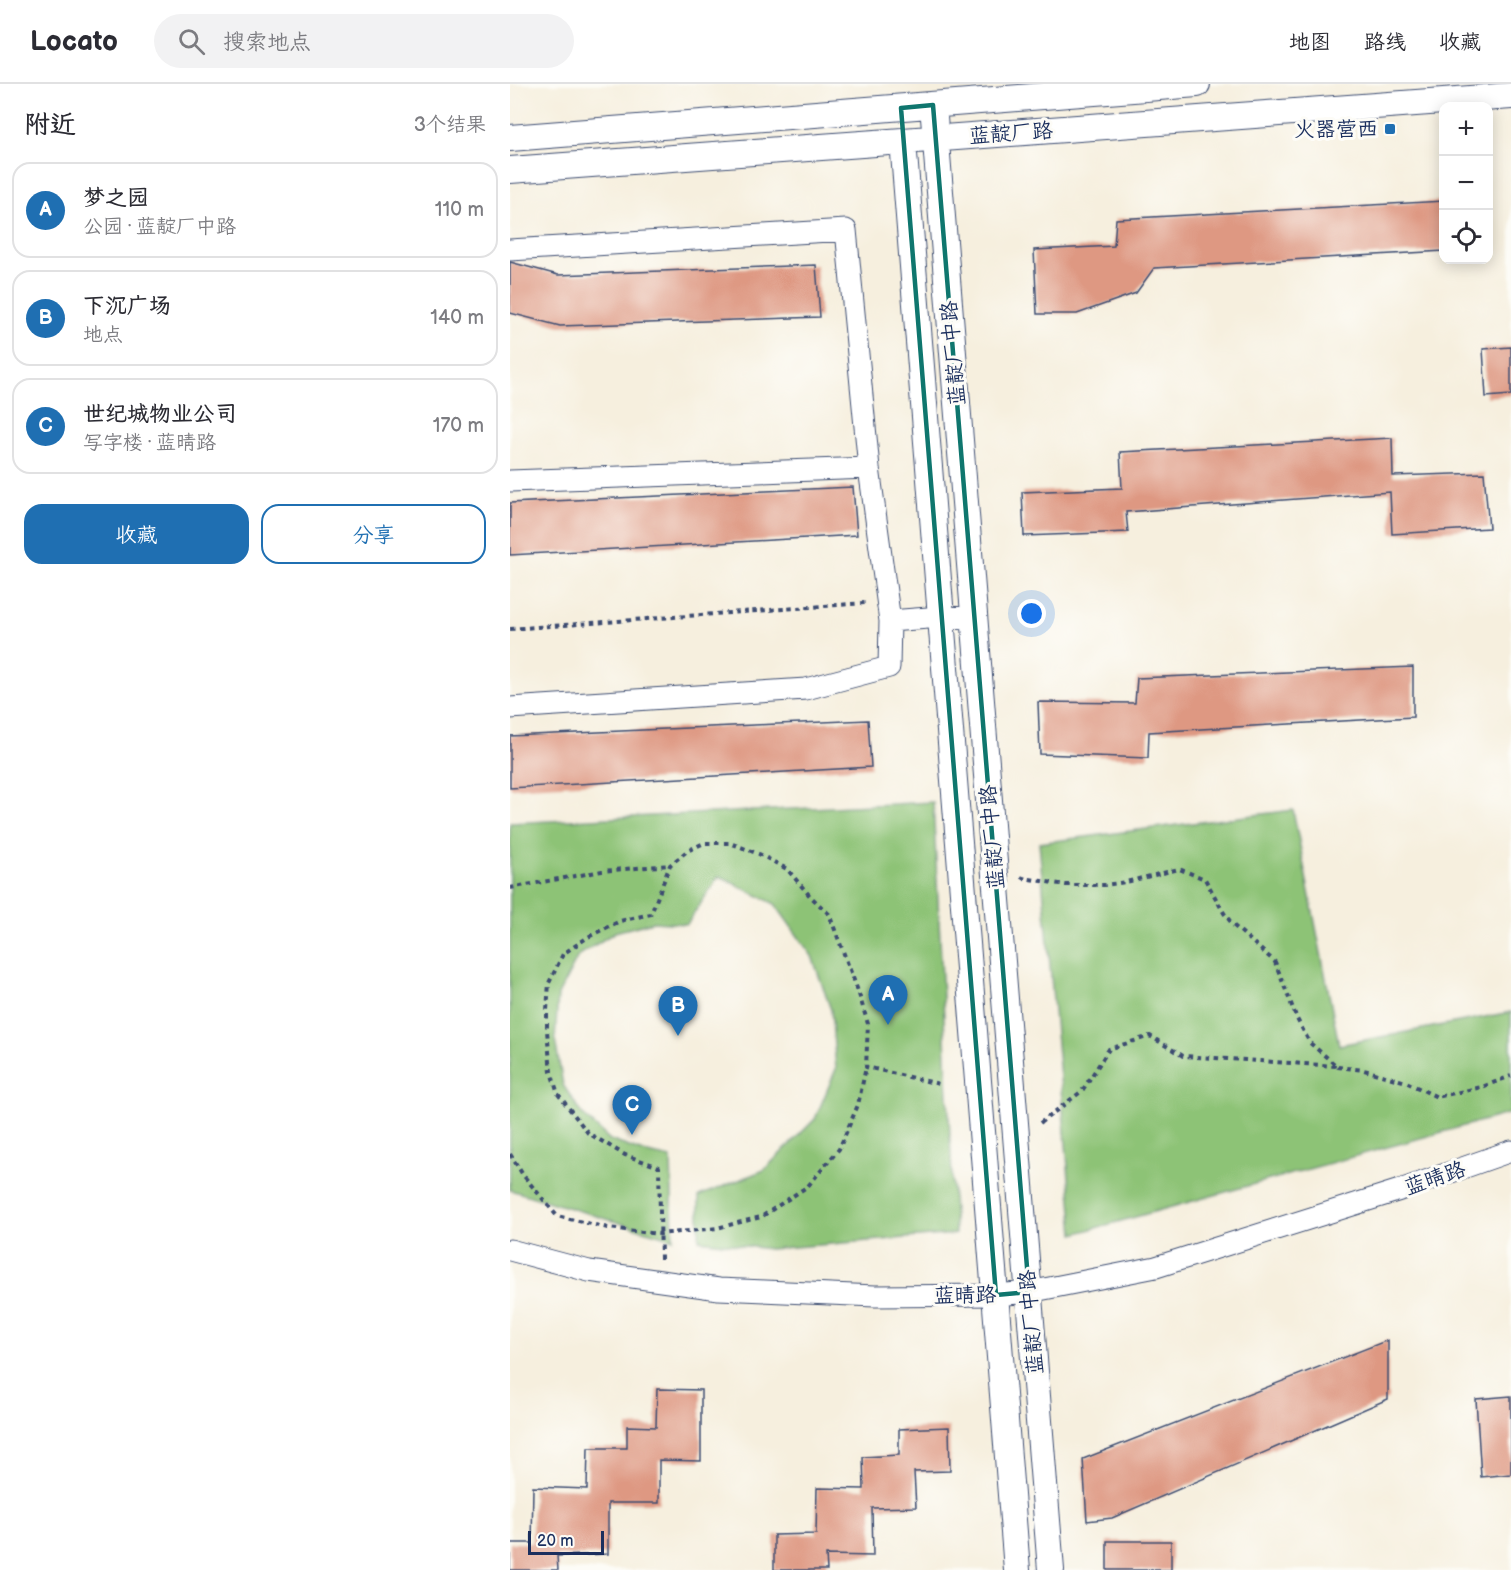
<!DOCTYPE html>
<html lang="zh">
<head>
<meta charset="utf-8">
<style>
	body { margin:0; font-family:"Balsamiq Sans","LXGW WenKai TC",sans-serif; background:#f2f2f3; color:#2b2b33 }
	.controls { position:absolute; right:18px; top:18px; display:grid; overflow:hidden; border-radius:12px; box-shadow:0 3px 15px #0003 }
	.controls button { width:54px; height:54px; display:grid; place-items:center; padding:0; border:0; border-bottom:2px solid #e1e1e2; background:#fff; color:#2b2b33; font:30px sans-serif }
	.scale { position:absolute; left:18px; bottom:15px; width:76px; box-sizing:border-box; padding-left:6px; border:3px solid #1b2f5e; border-top:0; font-size:16px; line-height:21px; white-space:nowrap; color:#1b2f5e; -webkit-text-stroke:4px #fdfcf7; paint-order:stroke }
	.you { position:absolute; left:522px; top:530px; width:21px; height:21px; margin:-15px; border:4px solid #fff; border-radius:50%; background:#1a73e8; box-shadow:0 0 0 9px #1a73e833 }
	.badge { display:grid; place-items:center; width:39px; height:39px; border-radius:50%; background:#1f6fb2; color:#fff; font-size:20px; font-weight:700 }
	.pin { position:absolute; translate:-50% -50px; filter:drop-shadow(0 2px 3px #0008) }
	.pin::after { content:''; position:absolute; top:32px; width:21px; height:18px; background:inherit; clip-path:polygon(0 0,100% 0,50% 100%) }
	.list { margin:0; padding:0; list-style:none }
	h2 { display:flex; justify-content:space-between; align-items:center; height:78px; margin:0; padding:0 24px; font-size:26px }
	h2 small { font-size:20px; font-weight:400; color:#7c7c81 }
	.list li { display:grid; grid-template-columns:39px 1fr auto; gap:18px; align-items:center; box-sizing:border-box; height:96px; margin:0 12px 12px; padding:0 12px; border:2px solid #e1e1e2; border-radius:18px }
	.list b { display:block; font-size:22px; white-space:nowrap }
	.list p { margin:0; font-size:20px; white-space:nowrap; color:#7c7c81 }
	.list em { font-size:20px; font-style:normal; color:#7c7c81 }
	.actions { display:flex; gap:12px; padding:18px 24px }
	.actions a { flex:1; padding:14px 0; border:2px solid #1f6fb2; border-radius:18px; text-align:center; font-size:21px; color:#1f6fb2 }
	.actions .main { background:#1f6fb2; color:#fff }
	.icon { flex:none; width:33px; height:33px; fill:none; stroke:currentColor; stroke-width:2; stroke-linecap:round; stroke-linejoin:round }
	.map { position:relative; flex:none; width:1001px; height:1486px; overflow:hidden }
	header { display:flex; align-items:center; gap:36px; box-sizing:border-box; height:84px; padding:0 30px; background:#fff; border-bottom:2px solid #e1e1e2 }
	header strong { font-size:28px }
	nav { display:flex; gap:33px; margin-inline-start:auto; font-size:21px }
	.search { width:420px; height:54px; background:#f2f2f3; display:flex; align-items:center; gap:15px; box-sizing:border-box; padding:0 21px; border-radius:33px; color:#7c7c81; font-size:22px }
	main { display:flex }
	aside { flex:1; background:#fff }
	.map>svg:first-child { display:block }
	.green { fill:#8dc376; stroke:#54796a; stroke-width:1.5 }
	.building { fill:#de9882 }
	.lines { fill:none; stroke-linecap:round; stroke-linejoin:round }
	.minor-casing { stroke:#3c4c71; stroke-width:23 }
	.tertiary-casing { stroke:#3c4c71; stroke-width:28 }
	.path { stroke:#3c4c71; stroke-width:4; stroke-dasharray:4.5 4.5; stroke-linecap:butt }
	.minor { stroke:#fff; stroke-width:21 }
	.tertiary { stroke:#fff; stroke-width:26 }
	.marked { fill:none; stroke:#0f766e; stroke-width:4.5; stroke-linejoin:round }
	.poi-dot { fill:#1f6fb2; stroke:#fdfcf7; stroke-width:2 }
	.labels { text-anchor:middle; stroke-width:6; stroke-linejoin:round; paint-order:stroke }
	.poi-label { font-size:21px; fill:#1b2f5e; stroke:#fdfcf7; text-anchor:end }
	.street-label { font-size:21px; fill:#1b2f5e; stroke:#fdfcf7 }
</style>
</head>
<body>
<header>
<strong>Locato</strong>
<div class="search"><svg class="icon" aria-label="search" viewBox="0 0 24 24"><circle cx="10" cy="10" r="6"/><path d="M15 15l6 6"/></svg>搜索地点</div>
<nav><a>地图</a><a>路线</a><a>收藏</a></nav>
</header>
<main>
<aside>
<h2>附近<small>3个结果</small></h2>
<ul class="list">
<li><span class="badge">A</span><div><b>梦之园</b><p>公园 · 蓝靛厂中路</p></div><em>110 m</em></li>
<li><span class="badge">B</span><div><b>下沉广场</b><p>地点</p></div><em>140 m</em></li>
<li><span class="badge">C</span><div><b>世纪城物业公司</b><p>写字楼 · 蓝晴路</p></div><em>170 m</em></li>
</ul>
<div class="actions"><a class="main">收藏</a><a>分享</a></div>
</aside>
<div class="map">
<svg width="1001" height="1486" viewBox="0 0 1001 1486">
	<rect width="100%" height="100%" fill="#fdfcf7"/>
	<filter id="ink" filterUnits="userSpaceOnUse"><feTurbulence type="fractalNoise" baseFrequency=".0167" numOctaves="2"/><feDisplacementMap in="SourceGraphic" scale="12" xChannelSelector="R" yChannelSelector="G"/><feConvolveMatrix kernelMatrix="1 2 1 2 8 2 1 2 1" color-interpolation-filters="sRGB"/></filter>
	<filter id="wash" filterUnits="userSpaceOnUse"><feTurbulence type="fractalNoise" baseFrequency=".008" numOctaves="4" result="noise"/><feDisplacementMap in="SourceGraphic" scale="24" xChannelSelector="R" yChannelSelector="G"/><feGaussianBlur stdDeviation="1.35" result="paint"/><feColorMatrix in="noise" values="0 0 0 0 0 0 0 0 0 0 0 0 0 0 0 0 0 1.4 0 .05"/><feComposite in="paint" operator="in"/></filter>
	<g filter="url(#wash)">
		<rect width="100%" height="100%" fill="#f6efde"/>
		<path class="green" d="M423 718 445 1150 259 1165 189 1156V1112L254 1086 305 1035 326 985 321 926 302 872 265 820 209 792 177 840 143 838 105 848 68 872 48 911 45 956 53 1001 73 1031 100 1056 133 1068 161 1074 163 1155 0 1106V739Z
			M783 726 829 961 1001 928V1029L564 1150 529 759Z"/>
		<g id="blocks">
			<path class="building" d="M934 117V167L644 184 626 209 567 230H527L524 166 604 162 606 135Z
				M0 178 48 191 306 181 310 233 50 242 0 229Z
				M1001 263V311L976 313 973 265Z
				M882 354 883 392 974 389 979 444 882 450 880 408 616 428 618 448 514 452 512 408 612 404 610 368Z
				M343 403 347 451 0 471V419Z
				M903 583V633L639 648 638 674 530 670 528 618 625 619 627 594Z
				M358 636 361 683 0 704V652Z
				M878 1256V1315L602 1434 577 1437 573 1375Z
				M147 1305 191 1306V1377L149 1376V1419H98V1470L47 1472 48 1486H0V1459H22L23 1403 77 1405 78 1364H117V1342L146 1343Z
				M1001 1312V1390L971 1393 966 1315Z
				M439 1343 440 1387 404 1388 406 1423 362 1424 363 1472 316 1471 317 1486H264V1451L306 1450 307 1404 354 1405 353 1373 389 1371V1345Z
				M597 1457H661V1486H597Z"/>
		</g>
	</g>
	<g filter="url(#ink)">
		<use href="#blocks" fill-opacity="0" stroke="#3c4c71" stroke-width="1.5"/>
		<g class="lines">
			<defs>
				<path id="minor" d="M0 166 336 146 359 384
					M0 397 359 384 380 537 379 583 296 605 0 624
					M380 537 431 533 465 534
					M0 1166 79 1187 209 1205 365 1212 486 1211 519 1208 646 1183 890 1106 1001 1067"/>
				<path id="tertiary" d="M423 21 541 1486
					M0 54 687 0
					M393 57 507 1486
					M0 86 1001 12"/>
			</defs>
			<use href="#minor" class="minor-casing"/>
			<use href="#tertiary" class="tertiary-casing"/>
			<path class="path" d="M0 545 355 519
				M511 793 513 794 556 801H595L616 798 669 785 695 795 714 829 723 841 765 878 787 935 800 959 828 983 854 986 896 998 927 1013 972 1003 1001 992
				M0 804 92 787 160 781
				M530 1039 572 1007 599 965 640 952 673 972 826 982
				M0 1070 13 1091 47 1132 98 1144 150 1150 207 1144 251 1133 298 1102 329 1065 348 1021 356 983
				M151 1175 149 1083 115 1071 78 1049 48 1010 41 988 37 947V926L39 899 53 870 78 853 110 837 141 830 160 781 177 767 194 759H220L249 770 277 785 300 812 319 830 348 907 358 940 356 983 429 1000"/>
			<use href="#minor" class="minor"/>
			<use href="#tertiary" class="tertiary"/>
		</g>
	</g>
	<path class="marked" d="M423 21 519 1208 486 1211 391 24Z"/>
	<rect class="poi-dot" x="874" y="39" width="12" height="12" rx="3"/>
	<g class="labels">
		<g class="poi-label">
			<text x="868" y="52">火器营西</text>
		</g>
		<g class="street-label">
			<text transform="translate(501 49) rotate(-4)" y="7">蓝靛厂路</text>
			<text transform="translate(443 269) rotate(-95)" y="7">蓝靛厂中路</text>
			<text transform="translate(482 753) rotate(-95)" y="7">蓝靛厂中路</text>
			<text transform="translate(925 1094) rotate(-19)" y="7">蓝晴路</text>
			<text transform="translate(455 1211) rotate(-1)" y="7">蓝晴路</text>
			<text transform="translate(521 1238) rotate(-95)" y="7">蓝靛厂中路</text>
		</g>
	</g>
</svg>
<div class="controls">
<button>+</button>
<button>−</button>
<button><svg class="icon" aria-label="locate" viewBox="0 0 24 24"><circle cx="12" cy="12" r="6"/><path d="M12 2v4M12 18v4M2 12h4M18 12h4"/></svg></button>
</div>
<div class="scale">20 m</div>
<div class="you"></div>
<div class="pin badge" style="left:378px;top:941px">A</div>
<div class="pin badge" style="left:168px;top:952px">B</div>
<div class="pin badge" style="left:122px;top:1051px">C</div>
</div>
</main>
</body>
</html>
